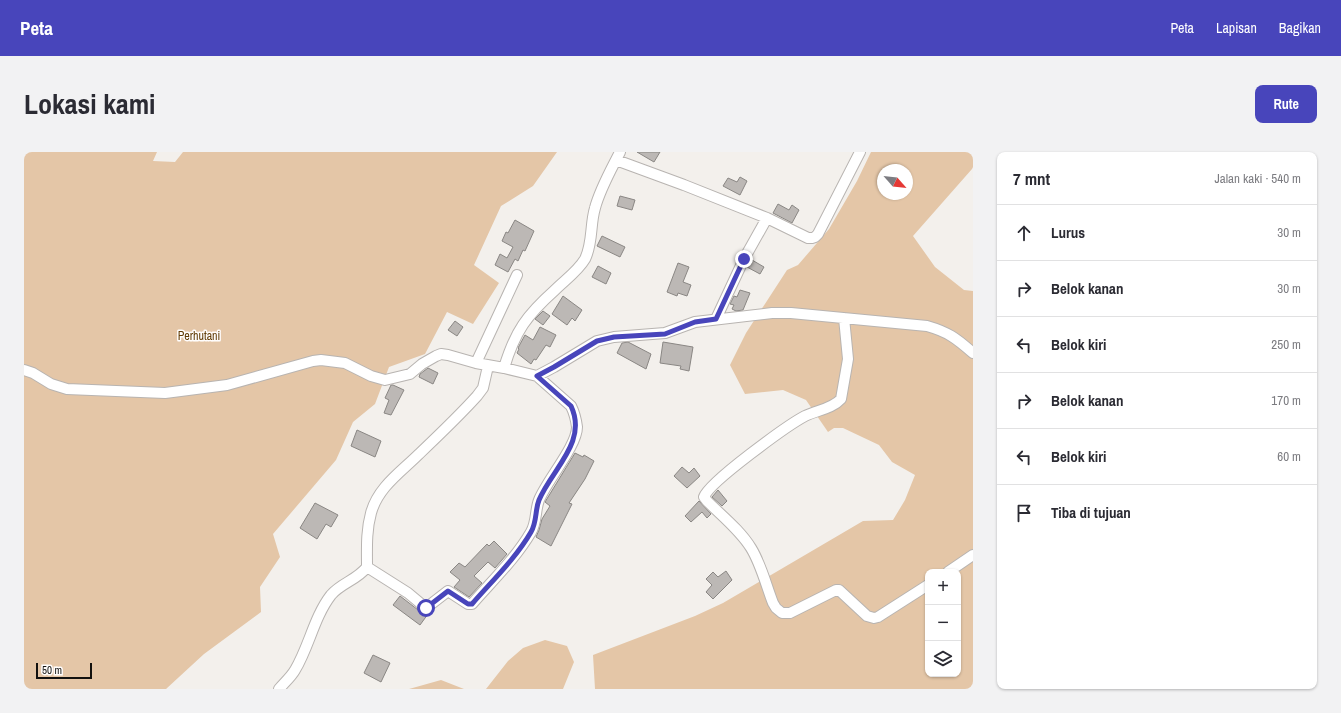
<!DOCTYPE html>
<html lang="id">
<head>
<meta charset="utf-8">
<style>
	body { margin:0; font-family:"Archivo Narrow",sans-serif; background:#f2f2f3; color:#2b2b33 }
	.controls { position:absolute; right:12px; bottom:12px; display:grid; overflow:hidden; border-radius:8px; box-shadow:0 1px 3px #0004 }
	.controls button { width:36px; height:36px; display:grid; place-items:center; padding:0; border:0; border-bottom:1px solid #e1e1e2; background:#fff; color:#2b2b33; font:20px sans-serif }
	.compass { position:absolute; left:853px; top:12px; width:36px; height:36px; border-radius:50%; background:#fff; box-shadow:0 1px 3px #0004; rotate:117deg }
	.scale { position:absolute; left:12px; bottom:10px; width:56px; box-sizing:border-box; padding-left:4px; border:2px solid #12110f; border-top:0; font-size:11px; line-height:14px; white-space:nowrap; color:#12110f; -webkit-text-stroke:3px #fffdfc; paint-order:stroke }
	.stop { position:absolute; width:12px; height:12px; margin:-9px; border:3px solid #4845bb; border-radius:50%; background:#fff }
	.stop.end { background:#4845bb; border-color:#fff; box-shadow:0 1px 4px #0008 }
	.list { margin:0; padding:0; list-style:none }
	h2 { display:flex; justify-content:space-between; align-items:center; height:52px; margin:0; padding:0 16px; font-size:17px }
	h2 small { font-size:13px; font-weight:400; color:#7c7c81 }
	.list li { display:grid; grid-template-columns:26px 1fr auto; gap:12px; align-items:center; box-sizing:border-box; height:56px; padding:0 16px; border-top:1px solid #e1e1e2 }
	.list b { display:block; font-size:15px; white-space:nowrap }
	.list em { font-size:13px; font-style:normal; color:#7c7c81 }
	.icon { flex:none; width:22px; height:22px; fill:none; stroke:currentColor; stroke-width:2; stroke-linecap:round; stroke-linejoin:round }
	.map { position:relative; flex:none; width:949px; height:537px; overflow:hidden; border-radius:8px }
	header { display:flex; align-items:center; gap:24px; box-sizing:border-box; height:56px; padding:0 20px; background:#4845bb; color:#fff }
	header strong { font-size:19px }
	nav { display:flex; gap:22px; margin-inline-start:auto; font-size:14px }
	.intro { display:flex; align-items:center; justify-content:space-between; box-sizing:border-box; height:96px; padding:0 24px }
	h1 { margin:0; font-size:28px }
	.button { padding:10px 18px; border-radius:8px; background:#4845bb; color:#fff; font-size:14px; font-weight:700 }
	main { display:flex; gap:24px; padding:0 24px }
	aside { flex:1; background:#fff; border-radius:8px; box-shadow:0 1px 3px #0004 }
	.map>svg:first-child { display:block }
	.green { fill:#e4c6a7; fill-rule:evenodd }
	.building { fill:#bcb8b5; stroke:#8a8784 }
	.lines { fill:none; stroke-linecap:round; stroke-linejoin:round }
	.minor-casing { stroke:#b8b4b1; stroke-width:12 }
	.minor { stroke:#fff; stroke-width:10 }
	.route { stroke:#4845bb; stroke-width:5 }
	.labels { text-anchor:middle; stroke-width:3; stroke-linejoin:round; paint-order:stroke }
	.park-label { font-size:12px; fill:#603a03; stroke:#fffdfc }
</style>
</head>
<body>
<header>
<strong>Peta</strong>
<nav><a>Peta</a><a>Lapisan</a><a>Bagikan</a></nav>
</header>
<div class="intro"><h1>Lokasi kami</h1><a class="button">Rute</a></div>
<main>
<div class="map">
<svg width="949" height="537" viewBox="0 0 949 537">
	<rect width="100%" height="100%" fill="#f3f0ec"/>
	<path class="green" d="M0 0H133L129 9 151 10 159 0H533L509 34 477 54 450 113 475 131 449 172 423 160 401 202 365 215 351 252 329 270 312 308 249 382 256 405 236 435 237 460 180 502 142 537H0Z
		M847 0H949V15L948 17 889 84 911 115 940 138 949 139V537H571L569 503 671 464 699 451 839 369 869 368 881 348 891 323 868 310 855 293 819 276H810L804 280 782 248 759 238 721 242 706 213 722 181 763 118 774 113 805 77 833 29ZM859 18H883V42H859ZM904 420H934V522H904Z
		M521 488 543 494 550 510 539 537H462L484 509 499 496Z
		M417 528 440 537H385Z"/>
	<path class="building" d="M613 0H636L630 10Z
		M716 25 723 29 716 43 699 34 704 26 713 30Z
		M596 44 611 48 608 58 593 54Z
		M754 52 765 58 768 53 775 58 768 71 749 61Z
		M491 68 510 79 501 99 499 98 494 109 491 107 484 120 471 113 476 102 483 106 489 95 478 89 482 80 484 81Z
		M578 84 601 95 596 105 573 94Z
		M728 108 740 115 736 122 723 115Z
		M654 111 665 115 659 130 667 133 663 144 654 141 653 144 643 140Z
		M574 114 587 121 582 132 568 125Z
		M716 138 726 141 719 158 712 159 708 157 710 153 706 152 710 144 713 145Z
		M539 144 558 158 551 169 548 166 543 173 528 162Z
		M519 159 526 164 519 173 511 167Z
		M431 169 439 175 433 184 424 178Z
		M516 175 532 183 526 195 522 193 512 208 510 207 507 212 493 201 495 197 494 196 495 194 501 183 509 188Z
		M604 190 627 202 622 217 593 201 598 191Z
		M639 190 669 195 665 219 656 217 657 214 636 211Z
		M404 216 414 221 409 232 395 225 396 222Z
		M367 233H369L380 238 367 263 360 261 365 248 361 246Z
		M333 278 357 289 351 305 327 294Z
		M551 301 559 305 560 303 570 309 561 327 545 351 548 352 527 394 512 385 515 378 518 367 526 354 521 350Z
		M658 315 665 321 670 316 676 324 663 336 650 324Z
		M694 338 703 349 698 354 688 345Z
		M675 349 687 362 683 366 678 360 667 370 661 364Z
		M291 351 314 363 307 375 302 372 293 387 276 376Z
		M470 389 483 402 471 416 464 410 450 424 458 431 445 445 430 435 436 428 426 420 435 411 441 415 463 392 465 394Z
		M702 419 708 428 689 447 682 440 688 433 682 427 689 420 694 425Z
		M376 444 398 461 404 462 396 473 369 453Z
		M349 503 366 511 357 530 340 521Z"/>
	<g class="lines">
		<defs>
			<path id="minor" d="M592 8 660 33 743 66 784 86H788L791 85 794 82 836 0
				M820 166 824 207 817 247C808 257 793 258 781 264 764 273 685 330 680 345L683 349C698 364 716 378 727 396 737 412 742 433 749 451L752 456 758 461H766L812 438H815L843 464 850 466 854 465 904 433
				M692 167 720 107 743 66
				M452 211 493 123
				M480 216C491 179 503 163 531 138 541 128 554 119 561 107 569 91 566 72 571 56 576 37 587 18 596 0
				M0 218 9 221 27 232 43 237 141 241 203 233 289 209 297 208 321 211 347 224 361 228 386 222 398 212 412 204 417 202 424 203 452 211 480 216 513 224 530 215 573 189 590 185 641 181 671 170 748 161H767L903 174C924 180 932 186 949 201
				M343 415 384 441 402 456 424 439 444 452H448C468 429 492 406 507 380 513 370 511 358 515 348 523 328 553 294 553 275 552 267 550 260 547 254L513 224
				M924 420 949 403
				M255 537C260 531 267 525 271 518 285 495 290 465 307 443 317 431 333 428 343 415 343 397 342 379 347 361 354 335 377 320 395 302 415 283 435 264 453 244L459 236 464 214"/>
		</defs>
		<use href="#minor" class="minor-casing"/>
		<use href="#minor" class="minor"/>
	</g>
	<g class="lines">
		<path class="route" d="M402 456 424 439 444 452H448C468 429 492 406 507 380 513 370 511 358 515 348 528 317 564 290 547 254L513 224 530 215 573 189 590 185 641 182 671 170 692 167 720 107"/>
	</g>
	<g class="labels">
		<g class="park-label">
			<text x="175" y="188">Perhutani</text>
		</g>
	</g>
</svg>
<div class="controls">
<button>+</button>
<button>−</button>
<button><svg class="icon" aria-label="layers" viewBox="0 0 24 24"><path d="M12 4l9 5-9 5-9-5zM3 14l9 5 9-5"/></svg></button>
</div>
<svg class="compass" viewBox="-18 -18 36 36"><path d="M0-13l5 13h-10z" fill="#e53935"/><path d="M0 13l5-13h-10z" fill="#7c7c81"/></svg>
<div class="scale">50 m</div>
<div class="stop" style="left:402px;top:456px"></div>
<div class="stop end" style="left:720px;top:107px"></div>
</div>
<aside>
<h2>7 mnt<small>Jalan kaki · 540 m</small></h2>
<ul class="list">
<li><svg class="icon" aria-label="ahead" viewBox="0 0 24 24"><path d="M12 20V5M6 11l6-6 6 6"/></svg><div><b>Lurus</b></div><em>30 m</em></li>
<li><svg class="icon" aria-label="right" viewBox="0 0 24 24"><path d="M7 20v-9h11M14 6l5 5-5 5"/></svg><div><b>Belok kanan</b></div><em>30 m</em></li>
<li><svg class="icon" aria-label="left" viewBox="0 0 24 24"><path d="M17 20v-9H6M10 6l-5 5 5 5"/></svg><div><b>Belok kiri</b></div><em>250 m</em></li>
<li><svg class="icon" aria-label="right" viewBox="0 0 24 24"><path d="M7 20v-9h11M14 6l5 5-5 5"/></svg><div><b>Belok kanan</b></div><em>170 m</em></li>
<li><svg class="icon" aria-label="left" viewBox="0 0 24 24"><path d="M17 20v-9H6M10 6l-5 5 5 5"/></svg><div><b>Belok kiri</b></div><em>60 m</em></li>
<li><svg class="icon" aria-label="arrive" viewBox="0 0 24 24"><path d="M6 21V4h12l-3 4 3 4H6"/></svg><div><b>Tiba di tujuan</b></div></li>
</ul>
</aside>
</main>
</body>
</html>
